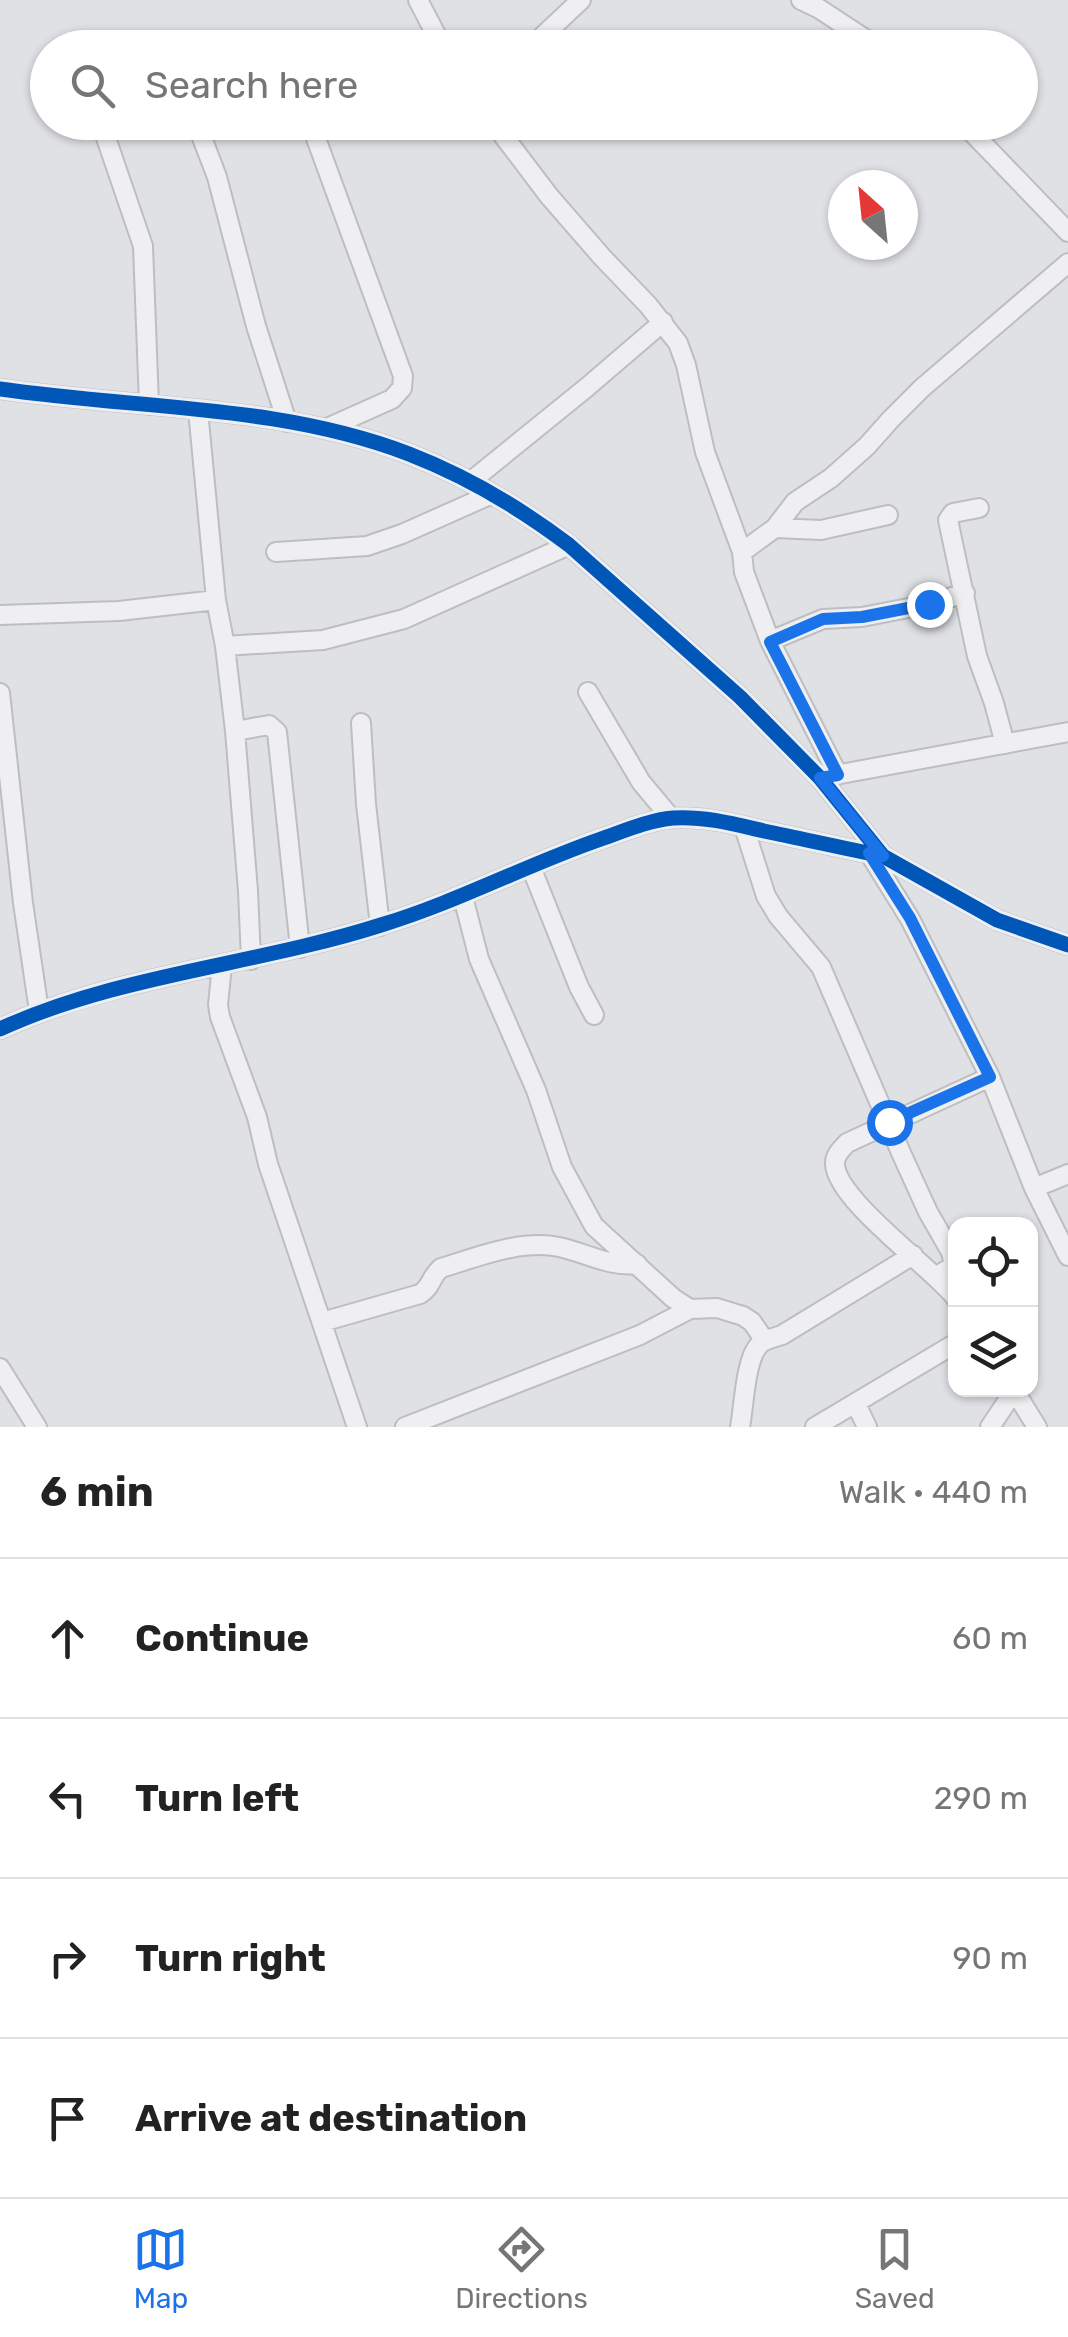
<!DOCTYPE html>
<html lang="en">
<head>
<meta charset="utf-8">
<style>
	body { margin:0; font-family:Rubik,sans-serif; background:#f6f6f6; color:#222 }
	.controls { position:absolute; right:30px; bottom:30px; display:grid; overflow:hidden; border-radius:20px; box-shadow:0 2px 8px #0004 }
	.controls button { width:90px; height:90px; display:grid; place-items:center; padding:0; border:0; border-bottom:2px solid #e0e0e0; background:#fff; color:#222; font:50px sans-serif }
	.compass { position:absolute; left:828px; top:170px; width:90px; height:90px; border-radius:50%; background:#fff; box-shadow:0 2px 8px #0004; rotate:333deg }
	.stop { position:absolute; width:30px; height:30px; margin:-22px; border:8px solid #1a73e8; border-radius:50%; background:#fff }
	.stop.end { background:#1a73e8; border-color:#fff; box-shadow:0 2px 10px #0008 }
	.list { margin:0; padding:0; list-style:none }
	h2 { display:flex; justify-content:space-between; align-items:center; height:130px; margin:0; padding:0 40px; font-size:42px }
	h2 small { font-size:32px; font-weight:400; color:#767676 }
	.list li { display:grid; grid-template-columns:65px 1fr auto; gap:30px; align-items:center; box-sizing:border-box; height:160px; padding:0 40px; border-top:2px solid #e0e0e0 }
	.list b { display:block; font-size:38px; white-space:nowrap }
	.list em { font-size:32px; font-style:normal; color:#767676 }
	.icon { flex:none; width:55px; height:55px; fill:none; stroke:currentColor; stroke-width:2; stroke-linecap:round; stroke-linejoin:round }
	.map { position:relative; flex:none; width:1068px; height:1427px; overflow:hidden }
	.search { position:absolute; background:#fff; box-shadow:0 2px 8px #0004; left:30px; right:30px; top:30px; height:110px; display:flex; align-items:center; gap:25px; box-sizing:border-box; padding:0 35px; border-radius:55px; color:#767676; font-size:38px }
	.sheet { height:770px; background:#fff }
	nav { display:flex; justify-content:space-around; align-items:center; box-sizing:border-box; height:140px; border-top:2px solid #e0e0e0; background:#fff; font-size:28px; color:#767676 }
	nav a { display:grid; justify-items:center; gap:5px }
	nav .on { color:#1a73e8 }
	.map>svg:first-child { display:block }
	.lines { fill:none; stroke-linecap:round; stroke-linejoin:round }
	.minor-casing { stroke:#bdbec2; stroke-width:22 }
	.minor { stroke:#efeff2; stroke-width:18 }
	.cycleway-casing { stroke:#eeeff4; stroke-width:21 }
	.cycleway { stroke:#0057b8; stroke-width:15 }
	.route { stroke:#1a73e8; stroke-width:12 }
</style>
</head>
<body>
<div class="map">
<svg width="1068" height="1427" viewBox="0 0 1068 1427">
	<rect width="100%" height="100%" fill="#e0e1e5"/>
	<g class="lines">
		<defs>
			<path id="minor" d="M418 0 443 48
				M801 0 818 8 879 48
				M530 48 581 0
				M196 122 217 177 256 326 287 422
				M310 122 403 376 402 388 392 399 325 429
				M493 122 549 196 602 257 648 305 678 343 686 365 705 452 742 552 744 572 770 641 838 775
				M962 122 1068 232
				M104 132 143 246 149 405
				M0 389C136 409 279 404 409 454 466 476 520 508 569 545L740 697 820 778 883 856 997 920 1068 945
				M198 410 216 600 225 646 235 731 248 891 251 960
				M470 482 586 388 663 322
				M979 508 953 513 948 520 977 656 994 703 1005 744
				M775 528 821 530 888 515
				M276 552 367 546 402 534 492 494
				M742 552 775 528 795 502 831 478 867 446 891 419 922 388 1068 263
				M0 615 119 611 216 600
				M770 641 823 619 862 617 929 604 965 593
				M225 646 323 640 404 619 569 545
				M588 692 641 782 671 818
				M0 693 23 903 39 1011
				M361 723 366 804 380 926
				M235 731 269 725 277 732 300 948
				M830 776 1068 732
				M744 827 766 896 778 916 821 967 902 1155 928 1212 951 1252 953 1261 951 1267 936 1277
				M869 853 910 919 990 1077 1034 1188 1068 1256
				M531 867 579 987 594 1015
				M463 897 479 959 536 1090 562 1167 594 1226 673 1298 690 1309
				M222 965 218 1005 220 1017 257 1117 268 1164 357 1427
				M0 1029C120 974 256 965 381 925 457 902 526 865 601 839 624 831 649 820 673 818 704 816 734 824 764 831 803 839 843 848 883 856
				M1034 1188 1068 1174
				M956 1298C931 1267 834 1198 835 1163 835 1154 842 1149 847 1143L990 1077
				M322 1322 420 1294C431 1288 431 1276 441 1268 478 1257 521 1239 559 1247 587 1253 608 1267 637 1264
				M0 1368 37 1427
				M1014 1390 1037 1427
				M856 1404 867 1427
				M405 1427 640 1335 690 1309 717 1308 743 1316 752 1322 765 1341
				M740 1427C744 1407 745 1360 759 1345 765 1339 774 1338 782 1335L913 1255
				M815 1427 956 1343
				M990 1427 1014 1391"/>
		</defs>
		<use href="#minor" class="minor-casing"/>
		<use href="#minor" class="minor"/>
		<defs>
			<path id="cycleway" d="M0 389C136 409 279 404 409 454 466 476 520 508 569 545L740 697 820 778 883 856 997 920 1068 945
				M0 1029C120 974 256 965 381 925 457 902 526 865 601 839 624 831 649 820 673 818 704 816 734 824 764 831 803 839 843 848 883 856"/>
		</defs>
		<use href="#cycleway" class="cycleway-casing"/>
		<use href="#cycleway" class="cycleway"/>
	</g>
	<g class="lines">
		<path class="route" d="M889 1122 990 1077 910 918 869 853 883 856 820 778 838 775 770 642 823 619 862 617 929 604"/>
	</g>
</svg>
<div class="controls">
<button><svg class="icon" aria-label="locate" viewBox="0 0 24 24"><circle cx="12" cy="12" r="6"/><path d="M12 2v4M12 18v4M2 12h4M18 12h4"/></svg></button>
<button><svg class="icon" aria-label="layers" viewBox="0 0 24 24"><path d="M12 4l9 5-9 5-9-5zM3 14l9 5 9-5"/></svg></button>
</div>
<svg class="compass" viewBox="-18 -18 36 36"><path d="M0-13l5 13h-10z" fill="#e53935"/><path d="M0 13l5-13h-10z" fill="#767676"/></svg>
<div class="stop" style="left:889px;top:1122px"></div>
<div class="stop end" style="left:929px;top:604px"></div>
<div class="search"><svg class="icon" aria-label="search" viewBox="0 0 24 24"><circle cx="10" cy="10" r="6"/><path d="M15 15l6 6"/></svg>Search here</div>
</div>
<section class="sheet">
<h2>6 min<small>Walk · 440 m</small></h2>
<ul class="list">
<li><svg class="icon" aria-label="ahead" viewBox="0 0 24 24"><path d="M12 20V5M6 11l6-6 6 6"/></svg><div><b>Continue</b></div><em>60 m</em></li>
<li><svg class="icon" aria-label="left" viewBox="0 0 24 24"><path d="M17 20v-9H6M10 6l-5 5 5 5"/></svg><div><b>Turn left</b></div><em>290 m</em></li>
<li><svg class="icon" aria-label="right" viewBox="0 0 24 24"><path d="M7 20v-9h11M14 6l5 5-5 5"/></svg><div><b>Turn right</b></div><em>90 m</em></li>
<li><svg class="icon" aria-label="arrive" viewBox="0 0 24 24"><path d="M6 21V4h12l-3 4 3 4H6"/></svg><div><b>Arrive at destination</b></div></li>
</ul>
</section>
<nav>
<a class="on"><svg class="icon" aria-label="map" viewBox="0 0 24 24"><path d="M3 6l6-2 6 2 6-2v14l-6 2-6-2-6 2zM9 4v14M15 6v14"/></svg>Map</a>
<a><svg class="icon" aria-label="directions" viewBox="0 0 24 24"><path d="M12 3l9 9-9 9-9-9zM9 14v-3h6M13 9l2 2-2 2"/></svg>Directions</a>
<a><svg class="icon" aria-label="saved" viewBox="0 0 24 24"><path d="M7 4h10v16l-5-4-5 4z"/></svg>Saved</a>
</nav>
</body>
</html>
